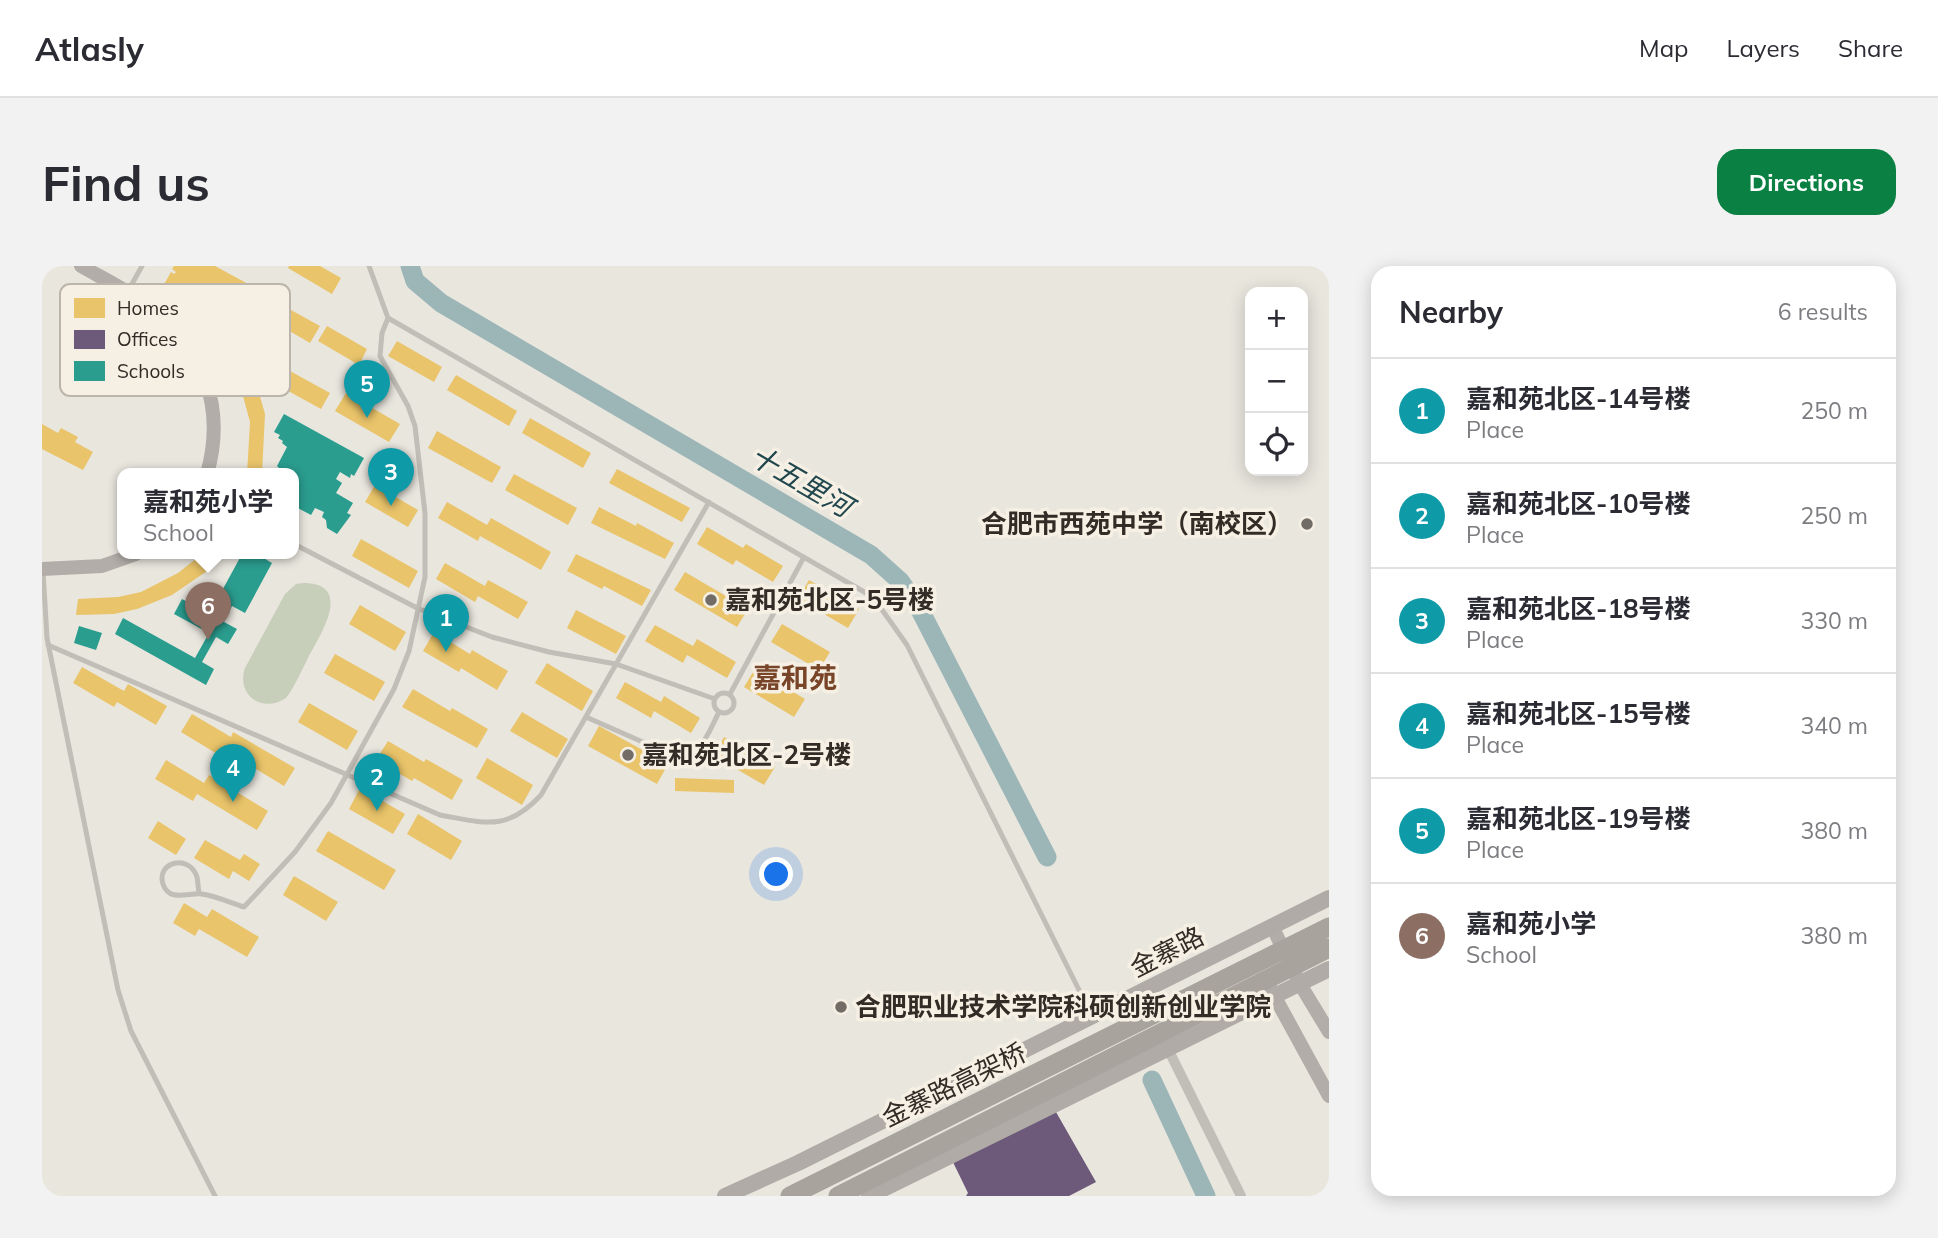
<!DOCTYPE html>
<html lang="en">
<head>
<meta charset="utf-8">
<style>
	body { margin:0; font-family:Mulish,"Noto Sans SC",sans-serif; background:#f2f2f3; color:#2b2b33 }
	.controls { position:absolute; right:21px; top:21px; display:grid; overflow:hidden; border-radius:14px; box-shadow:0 4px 18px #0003 }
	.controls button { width:63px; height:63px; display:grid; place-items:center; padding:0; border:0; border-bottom:2px solid #e1e1e2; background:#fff; color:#2b2b33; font:35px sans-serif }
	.you { position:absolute; left:735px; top:609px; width:24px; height:24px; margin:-18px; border:5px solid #fff; border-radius:50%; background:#1a73e8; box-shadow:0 0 0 10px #1a73e833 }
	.badge { display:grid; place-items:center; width:46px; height:46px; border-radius:50%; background:#0b8043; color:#fff; font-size:23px; font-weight:700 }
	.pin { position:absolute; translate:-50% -58px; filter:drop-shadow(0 2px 4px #0008) }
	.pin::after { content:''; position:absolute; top:37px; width:24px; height:21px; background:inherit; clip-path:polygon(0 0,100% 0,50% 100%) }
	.popup { position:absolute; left:75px; top:202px; width:182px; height:91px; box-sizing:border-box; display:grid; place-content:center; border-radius:14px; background:#fff; filter:drop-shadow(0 2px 5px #0005); font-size:23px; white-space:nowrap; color:#7c7c81 }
	.popup b { font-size:26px; color:#2b2b33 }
	.popup::after { content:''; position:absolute; left:50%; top:100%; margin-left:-14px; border:14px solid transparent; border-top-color:#fff }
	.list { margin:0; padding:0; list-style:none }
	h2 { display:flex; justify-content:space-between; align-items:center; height:91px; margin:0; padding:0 28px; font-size:30px }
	h2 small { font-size:23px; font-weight:400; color:#7c7c81 }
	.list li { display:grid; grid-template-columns:46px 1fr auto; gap:21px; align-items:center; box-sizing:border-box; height:105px; padding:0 28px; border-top:2px solid #e1e1e2 }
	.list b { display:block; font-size:26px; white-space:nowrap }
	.list p { margin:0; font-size:23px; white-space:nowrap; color:#7c7c81 }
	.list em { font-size:23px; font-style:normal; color:#7c7c81 }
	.icon { flex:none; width:38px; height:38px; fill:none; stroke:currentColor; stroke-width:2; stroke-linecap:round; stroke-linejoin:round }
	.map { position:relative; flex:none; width:1287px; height:930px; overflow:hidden; border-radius:21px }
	header { display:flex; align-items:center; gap:42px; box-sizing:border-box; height:98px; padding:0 35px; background:#fff; border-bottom:2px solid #e1e1e2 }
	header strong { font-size:33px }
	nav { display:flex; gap:38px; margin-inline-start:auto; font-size:24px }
	.intro { display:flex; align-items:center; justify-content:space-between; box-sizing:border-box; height:168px; padding:0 42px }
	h1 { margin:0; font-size:49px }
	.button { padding:18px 32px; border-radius:21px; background:#0b8043; color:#fff; font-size:24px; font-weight:700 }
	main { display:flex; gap:42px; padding:0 42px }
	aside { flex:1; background:#fff; border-radius:21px; box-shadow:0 4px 18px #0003 }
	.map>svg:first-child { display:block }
	.green { fill:#c7ceb9 }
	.homes { fill:#e9c46a }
	.offices { fill:#6d597a }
	.schools { fill:#2a9d8f }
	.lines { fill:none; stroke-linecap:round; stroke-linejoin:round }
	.river { stroke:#9cb6b8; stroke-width:19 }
	.lane { stroke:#c1bdb7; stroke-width:5 }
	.street { stroke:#c1bdb7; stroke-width:10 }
	.secondary { stroke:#b2ada8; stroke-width:14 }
	.primary { stroke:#b0aba6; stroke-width:16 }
	.highway-bridge { stroke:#a8a49d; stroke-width:19 }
	.poi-dot { fill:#726c66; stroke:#f6f0e4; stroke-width:2.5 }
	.labels { text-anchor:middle; stroke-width:7; stroke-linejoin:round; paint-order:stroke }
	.poi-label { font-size:26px; font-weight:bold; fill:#322b26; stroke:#f6f0e4; text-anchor:start }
	.street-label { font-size:26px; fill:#322b26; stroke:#f6f0e4 }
	.water-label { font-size:28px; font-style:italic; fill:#20464e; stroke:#f6f0e4 }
	.neighbourhood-label { font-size:28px; font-weight:bold; fill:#784528; stroke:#f6f0e4 }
	.key { fill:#f6f0e4; stroke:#bbb5ab; stroke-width:2 }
	.key-label { font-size:19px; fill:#322b26 }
</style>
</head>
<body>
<header>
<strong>Atlasly</strong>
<nav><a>Map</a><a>Layers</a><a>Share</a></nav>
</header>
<div class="intro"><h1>Find us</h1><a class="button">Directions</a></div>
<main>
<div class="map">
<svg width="1287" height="930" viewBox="0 0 1287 930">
	<rect width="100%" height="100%" fill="#e9e6de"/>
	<path class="green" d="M261 317C311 317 280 366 268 388 260 403 254 419 244 432 220 448 194 429 203 402L243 328 254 318Z"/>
	<path class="homes" d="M132 0H173L219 25 207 47 200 42 188 64 196 76 184 82 178 71 161 48 138 30 121 20 129 6 132 8 134 6 130 3Z
		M247 0H278L299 12 290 28 246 2Z
		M229 33 278 60 268 77 220 49Z
		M285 60 325 83 317 99 276 75Z
		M33 70 96 104 86 123 22 90Z
		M355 75 400 101 392 116 346 90Z
		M209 99 223 148 220 208H205L208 156 194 104Z
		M248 105 288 127 279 143 239 121Z
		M414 109 475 145 467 160 405 124Z
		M304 127 358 158 347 176 293 145Z
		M488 152 549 187 541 202 480 167Z
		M0 158 16 167 19 162 36 171 33 176 51 186 41 204 0 183Z
		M395 165 459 201 450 217 386 182Z
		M575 203 648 242 640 256 567 217Z
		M472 208 535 242 526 259 463 224Z
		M333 219 376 244 366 261 323 236Z
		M405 236 445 259 449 252 509 286 499 304 438 270 436 275 396 252Z
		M557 241 594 260 595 257 632 277 623 293 549 257Z
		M665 261 701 282 704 278 741 300 731 316 694 294 691 299 655 278Z
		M319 273 376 305 367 322 310 290Z
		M160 288H183L168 303 130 329 95 343 72 348 34 349 36 333 76 331 99 326 136 307Z
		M534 288 609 324 600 340 562 320 560 323 525 305Z
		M403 297 443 320 446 314 486 336 476 353 436 330 433 336 394 313Z
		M643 306 706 343 695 361 632 324Z
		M767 314 817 343 806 362 756 333Z
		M318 339 364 366 353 385 307 358Z
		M534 344 584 370 574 388 525 362Z
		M740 358 788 386 777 404 729 376Z
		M613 359 651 380 655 373 694 396 685 412 645 389 641 397 603 375Z
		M392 366 428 388 430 384 466 405 455 424 419 402 417 406 381 385Z
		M293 388 343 416 332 435 282 407Z
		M505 397 551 425 540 445 493 417Z
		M40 401 82 425 86 418 125 440 114 459 75 436 72 441 31 417Z
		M713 403 763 433 752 451 702 421Z
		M583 416 619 436 622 430 658 452 649 467 612 445 609 452 574 432Z
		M371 423 408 445 410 442 446 463 435 482 360 441Z
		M267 437 316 465 305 484 256 456Z
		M480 446 526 473 515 492 468 465Z
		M150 448 189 471 191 466 253 502 242 520 181 483 177 489 139 466Z
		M557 460 626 498 615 518 546 480Z
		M682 471 733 501 722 519 672 490Z
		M346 475 382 496 384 493 421 514 410 534 372 512 370 515 334 494Z
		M445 492 491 519 480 539 434 512Z
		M124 494 162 517 167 509 226 545 215 564 155 528 151 535 113 513Z
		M633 512 692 514V527L633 525Z
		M318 522 363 548 351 568 307 543Z
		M376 548 420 575 409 594 365 568Z
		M116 555 144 573 134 589 106 572Z
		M286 565 354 604 342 624 274 585Z
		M163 574 198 594 202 588 218 598 207 615 191 605 187 613 152 592Z
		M252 610 296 636 284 655 241 629Z
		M142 637 165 651 170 643 217 671 205 691 157 663 153 670 131 657Z"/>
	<path class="offices" d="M1010 839 1054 916 1027 930H924L926 927 908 890Z"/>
	<path class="schools" d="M242 148 322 192 312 210 309 208 308 212 298 206 294 213 300 217 294 227 311 237 305 247 309 249 295 268 285 262 284 254 280 251 282 246 273 242 269 249 252 240V208H234L237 202 235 200 245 181 240 177 241 175 236 172 238 169 232 166Z
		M200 288H215L230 297 203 347 190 340 182 356 195 363 186 378 174 371 160 396 172 403 164 419 73 368 81 352 153 392 167 367 132 348 140 333 176 352 184 336 176 332Z
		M37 360 60 367 54 384 32 377Z"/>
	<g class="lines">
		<path class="river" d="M368 0 373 15 399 37 829 289 858 315 878 344 1005 591
			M1110 814 1164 930"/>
		<path class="lane" d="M327 0 346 52 831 331 865 379 1049 748
			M86 25 100 0
			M252 278 375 342 450 371 507 386 574 398 673 433
			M1 305 5 372 76 724 89 765 173 930
			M6 379 398 549C443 557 465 566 499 529L667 236
			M672 437a10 10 0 1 1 20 0a10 10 0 1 1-20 0Z
			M688 428 762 291
			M544 451 628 488C659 495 665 469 677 446
			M157 627C156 622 156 615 155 611 147 587 114 596 121 618 127 637 148 626 160 628 174 630 189 637 202 641L253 586 289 537 352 423 367 385 383 311V247L373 160 366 140 338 90 340 67 346 52"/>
		<path class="street" d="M1126 783 1199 930"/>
		<path class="secondary" d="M39 0C62 13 87 25 108 41 162 84 184 141 165 208
			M0 303 60 300 94 288
			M1230 660 1258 718 1287 766
			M1228 722 1287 830"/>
		<path class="primary" d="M683 930 756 897 1287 632
			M827 930 1287 703"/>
		<path class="highway-bridge" d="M748 930 1287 661
			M796 930 1287 682"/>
	</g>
	<g class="poi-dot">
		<circle cx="1265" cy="258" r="7"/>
		<circle cx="669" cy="334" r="7"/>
		<circle cx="586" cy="489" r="7"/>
		<circle cx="799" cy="741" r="7"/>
	</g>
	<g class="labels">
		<g class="poi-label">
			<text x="1251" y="267" text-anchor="end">合肥市西苑中学（南校区）</text>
			<text x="683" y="343">嘉和苑北区-5号楼</text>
			<text x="600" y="498">嘉和苑北区-2号楼</text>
			<text x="813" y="750">合肥职业技术学院科硕创新创业学院</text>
		</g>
		<g class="street-label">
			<text transform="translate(1125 686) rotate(-27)" y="9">金寨路</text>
			<text transform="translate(912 819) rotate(-26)" y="9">金寨路高架桥</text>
		</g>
		<g class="water-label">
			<text transform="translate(759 215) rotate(30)" y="10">十五里河</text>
		</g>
		<g class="neighbourhood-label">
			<text x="753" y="422">嘉和苑</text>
		</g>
	</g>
	<rect x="18" y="18" width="230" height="112" rx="10" class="key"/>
	<rect x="32" y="32" width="31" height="20" fill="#e9c46a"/>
	<rect x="32" y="64" width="31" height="19" fill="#6d597a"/>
	<rect x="32" y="95" width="31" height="20" fill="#2a9d8f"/>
	<g class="key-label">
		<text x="75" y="49">Homes</text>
		<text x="75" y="80">Offices</text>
		<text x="75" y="112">Schools</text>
	</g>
</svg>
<div class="controls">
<button>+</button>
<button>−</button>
<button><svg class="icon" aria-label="locate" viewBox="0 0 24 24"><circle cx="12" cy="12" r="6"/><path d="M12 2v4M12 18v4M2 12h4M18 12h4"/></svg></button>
</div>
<div class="you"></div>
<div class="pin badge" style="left:404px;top:386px;background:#0f9aa8">1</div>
<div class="pin badge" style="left:335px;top:545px;background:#0f9aa8">2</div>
<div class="pin badge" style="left:349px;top:240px;background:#0f9aa8">3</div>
<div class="pin badge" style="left:191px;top:536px;background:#0f9aa8">4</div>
<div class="pin badge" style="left:325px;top:152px;background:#0f9aa8">5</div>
<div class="pin badge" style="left:166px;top:374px;background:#8d6e63">6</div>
<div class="popup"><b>嘉和苑小学</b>School</div>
</div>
<aside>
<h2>Nearby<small>6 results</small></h2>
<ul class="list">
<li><span class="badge" style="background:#0f9aa8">1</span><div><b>嘉和苑北区-14号楼</b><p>Place</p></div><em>250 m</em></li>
<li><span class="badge" style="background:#0f9aa8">2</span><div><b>嘉和苑北区-10号楼</b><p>Place</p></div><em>250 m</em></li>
<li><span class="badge" style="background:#0f9aa8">3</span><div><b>嘉和苑北区-18号楼</b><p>Place</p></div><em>330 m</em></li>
<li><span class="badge" style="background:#0f9aa8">4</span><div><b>嘉和苑北区-15号楼</b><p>Place</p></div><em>340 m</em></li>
<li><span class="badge" style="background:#0f9aa8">5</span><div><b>嘉和苑北区-19号楼</b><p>Place</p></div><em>380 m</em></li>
<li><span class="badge" style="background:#8d6e63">6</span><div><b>嘉和苑小学</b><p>School</p></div><em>380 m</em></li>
</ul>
</aside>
</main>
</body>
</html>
